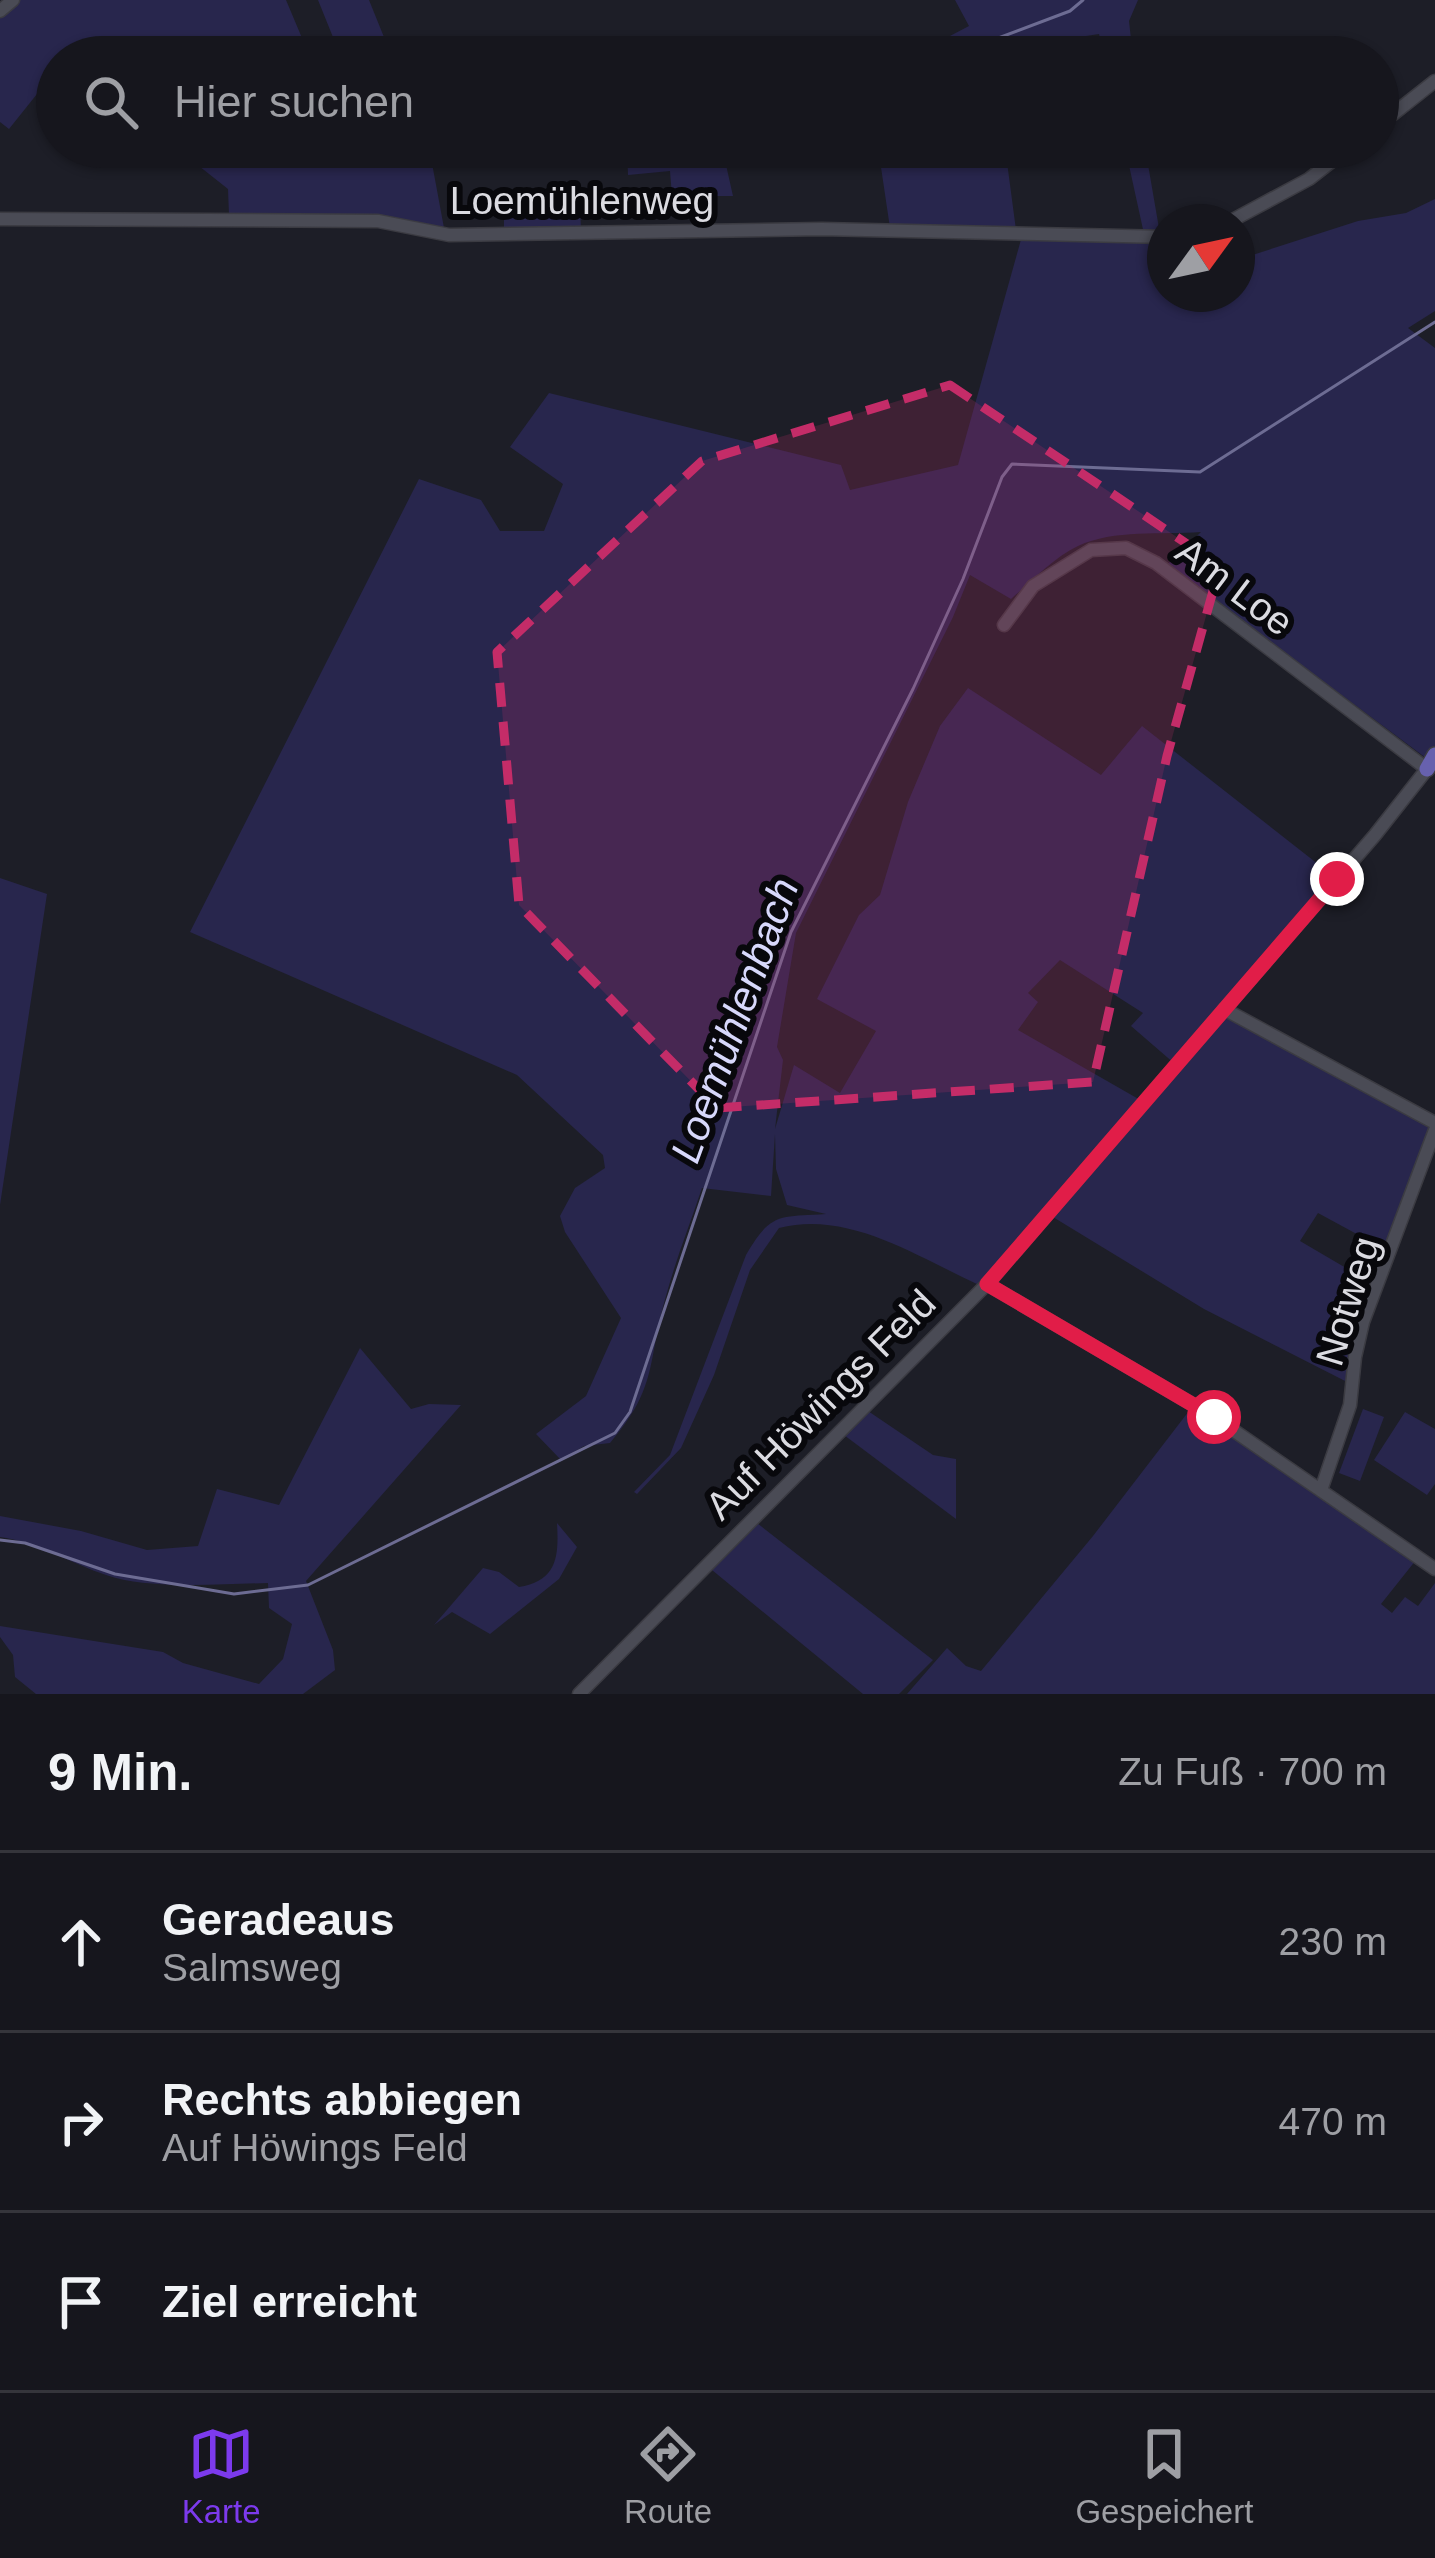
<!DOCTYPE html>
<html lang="de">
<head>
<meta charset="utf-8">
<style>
	body { margin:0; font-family:Arial,sans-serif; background:#1f1f26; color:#f1f3f6 }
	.compass { position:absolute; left:1147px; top:204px; width:108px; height:108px; border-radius:50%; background:#16161d; box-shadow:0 3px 9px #0004; rotate:57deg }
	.stop { position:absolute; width:36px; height:36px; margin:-27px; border:9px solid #e11d48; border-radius:50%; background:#fff }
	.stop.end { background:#e11d48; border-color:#fff; box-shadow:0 3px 12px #0008 }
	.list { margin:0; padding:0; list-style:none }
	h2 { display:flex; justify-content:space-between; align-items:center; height:156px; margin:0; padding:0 48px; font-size:51px }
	h2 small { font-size:39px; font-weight:400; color:#9e9fa4 }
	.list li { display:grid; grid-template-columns:78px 1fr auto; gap:36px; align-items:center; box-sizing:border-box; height:180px; padding:0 48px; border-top:3px solid #35353b }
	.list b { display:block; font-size:45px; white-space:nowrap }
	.list p { margin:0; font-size:39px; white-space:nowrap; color:#9e9fa4 }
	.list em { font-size:39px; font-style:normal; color:#9e9fa4 }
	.icon { flex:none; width:66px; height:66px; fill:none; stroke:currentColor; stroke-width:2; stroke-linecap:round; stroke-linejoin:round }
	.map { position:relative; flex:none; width:1435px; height:1694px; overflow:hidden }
	.search { position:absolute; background:#16161d; box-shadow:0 3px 9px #0004; left:36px; right:36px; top:36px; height:132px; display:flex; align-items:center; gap:30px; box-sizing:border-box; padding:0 42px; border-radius:66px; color:#9e9fa4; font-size:45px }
	.sheet { height:696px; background:#16161d }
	nav { display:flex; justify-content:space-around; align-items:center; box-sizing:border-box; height:168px; border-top:3px solid #35353b; background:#16161d; font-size:33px; color:#9e9fa4 }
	nav a { display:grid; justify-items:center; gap:6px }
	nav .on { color:#7c3aed }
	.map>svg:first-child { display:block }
	.green { fill:#28264d; fill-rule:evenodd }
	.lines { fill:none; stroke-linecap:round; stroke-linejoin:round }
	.stream { stroke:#6d6c93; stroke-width:3 }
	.minor-casing { stroke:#3b3b42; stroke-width:15 }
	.major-casing { stroke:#3b3b42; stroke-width:18 }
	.minor { stroke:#4a4b55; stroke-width:12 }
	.major { stroke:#6761ae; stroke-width:15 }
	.route { stroke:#e11d48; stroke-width:15 }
	.marked { fill:#c42c68; fill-opacity:0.2; stroke:#c42c68; stroke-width:9; stroke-dasharray:24 15; stroke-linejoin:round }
	.labels { text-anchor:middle; stroke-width:12; stroke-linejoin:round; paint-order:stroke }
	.street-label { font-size:39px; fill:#dbdbe1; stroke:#08080c }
	.water-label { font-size:42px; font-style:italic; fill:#d7d8fb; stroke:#08080c }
</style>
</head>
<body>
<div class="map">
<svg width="1435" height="1694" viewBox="0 0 1435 1694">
	<rect width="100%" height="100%" fill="#1d1e27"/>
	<path class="green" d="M13 0H286L310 57H57V69L9 129 0 122V11Z
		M318 0H369L392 57H341Z
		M955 0H1138L1129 21 1133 57H1105L1099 34 1028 45 997 57 985 45 953 57H910L969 26Z
		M175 147H429L444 228 441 233 398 223 229 215 228 189Z
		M627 147H722L733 196H672L670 171 628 175Z
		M878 147H1005L1016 230 890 228Z
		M1125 147H1145L1160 234H1144Z
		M579 184 581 230 504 232V197Z
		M1435 199V311L1408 328 1435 348V746L1426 758 1167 565 1201 532C1162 535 1114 529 1078 546 1053 558 1032 581 1011 599L970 575 953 617 796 933 777 1047 783 1060 775 1129 794 1065 840 1093 876 1031 817 999 859 915 880 895 908 802 940 726 968 688 1101 775 1142 726 1337 879 1225 1008 1433 1123 1388 1251 1318 1213 1300 1241 1375 1285 1349 1383 1204 1309 1048 1214 920 1345 977 1284C916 1256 848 1210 779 1228L750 1270 714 1375 681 1448 637 1494 634 1492 670 1455 746 1255C771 1212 779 1217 826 1214L787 1205 776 1169 775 1134 771 1196 702 1188C690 1224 676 1259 666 1296 647 1361 659 1386 610 1443L584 1446 561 1460 536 1434 586 1396 621 1318 565 1232 560 1216 575 1188 605 1168 603 1155 517 1075 190 932 419 479 481 500 500 531H544L563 484 510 447 549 393 841 465 850 490 958 465 1022 236 1147 240 1165 269V294H1237V260L1358 221 1406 213ZM1060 960 1143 1013 1131 1026 1175 1064 1142 1101 1018 1030 1038 1002 1028 993Z
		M0 878 47 894 0 1205Z
		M360 1348 411 1409 429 1404 461 1405 306 1581 333 1650 335 1670 303 1694H36L15 1677 13 1655 0 1637V1626L163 1652 183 1663 259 1684 283 1659 292 1624 269 1608 268 1583C222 1584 160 1589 116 1578 76 1567 42 1543 0 1537V1516L81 1531 147 1550 198 1546 217 1489 279 1505Z
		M1192 1407 1416 1560 1381 1604 1392 1613 1405 1597 1418 1606 1435 1583V1694H907L947 1648 966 1666 981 1671 1093 1536Z
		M1363 1409 1384 1417 1360 1481 1339 1473Z
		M868 1411 933 1455 956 1459V1519L844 1435Z
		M1405 1412 1435 1429V1484L1427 1495 1374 1460Z
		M557 1523 577 1547 559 1579 490 1634 452 1612 434 1625 483 1568 499 1572 519 1587C557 1581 559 1557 557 1523Z
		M757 1523 933 1660 899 1694H863L712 1570Z"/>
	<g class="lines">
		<path class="stream" d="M985 43 1070 11 1083 0
			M949 57 979 45
			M638 161 666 147
			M0 1540 25 1543 115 1574 234 1594 308 1585 615 1433 630 1412 791 932 913 689 963 579 1002 477 1012 464 1200 472 1435 322"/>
		<defs>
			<path id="minor" d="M0 11 13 0
				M1378 126 1435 81
				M0 219 378 221 449 235 822 229 1165 237
				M1229 222 1309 179 1350 147
				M1224 1009 1435 1123
				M987 1284 1214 1417 1435 1569
				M1321 1490 1350 1405 1355 1357 1363 1322 1435 1130
				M579 1694 987 1284 1375 835 1427 769 1156 563 1126 548 1091 550 1033 586 1004 625"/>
			<path id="major" d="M1427 769 1435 755"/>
		</defs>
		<use href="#minor" class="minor-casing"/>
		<use href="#major" class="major-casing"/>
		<use href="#minor" class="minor"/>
		<use href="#major" class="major"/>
	</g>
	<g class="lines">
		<path class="route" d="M1214 1417 987 1284 1337 879"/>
	</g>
	<path class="marked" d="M950 385 1220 566 1167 756 1093 1082 717 1108 519 905 497 652 702 461Z"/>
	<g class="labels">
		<g class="street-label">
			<text x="582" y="214">Loemühlenweg</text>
			<text transform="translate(1235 586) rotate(37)" y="14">Am Loe</text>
			<text transform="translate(1347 1301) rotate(-73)" y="14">Notweg</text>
			<text transform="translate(820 1404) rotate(-45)" y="14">Auf Höwings Feld</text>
		</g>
		<g class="water-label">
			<text transform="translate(734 1020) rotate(-70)" y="15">Loemühlenbach</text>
		</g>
	</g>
</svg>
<svg class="compass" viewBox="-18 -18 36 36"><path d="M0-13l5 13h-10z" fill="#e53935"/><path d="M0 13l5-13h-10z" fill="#9e9fa4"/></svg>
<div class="stop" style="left:1214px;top:1417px"></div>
<div class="stop end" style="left:1337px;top:879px"></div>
<div class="search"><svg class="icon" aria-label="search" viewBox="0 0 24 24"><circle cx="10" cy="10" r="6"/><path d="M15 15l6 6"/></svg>Hier suchen</div>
</div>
<section class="sheet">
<h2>9 Min.<small>Zu Fuß · 700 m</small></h2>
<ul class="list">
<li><svg class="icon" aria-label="ahead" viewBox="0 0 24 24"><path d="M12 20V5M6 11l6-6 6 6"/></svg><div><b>Geradeaus</b><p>Salmsweg</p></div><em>230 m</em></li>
<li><svg class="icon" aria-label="right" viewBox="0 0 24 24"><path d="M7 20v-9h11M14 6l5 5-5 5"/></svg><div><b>Rechts abbiegen</b><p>Auf Höwings Feld</p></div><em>470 m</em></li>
<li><svg class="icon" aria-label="arrive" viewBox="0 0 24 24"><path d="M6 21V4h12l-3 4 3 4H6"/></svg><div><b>Ziel erreicht</b></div></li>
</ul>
</section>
<nav>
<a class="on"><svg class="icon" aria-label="map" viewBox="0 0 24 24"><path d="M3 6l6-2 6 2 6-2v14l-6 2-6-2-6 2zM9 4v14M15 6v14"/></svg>Karte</a>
<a><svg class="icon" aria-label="directions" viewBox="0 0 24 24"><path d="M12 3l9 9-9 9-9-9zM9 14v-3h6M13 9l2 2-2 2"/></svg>Route</a>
<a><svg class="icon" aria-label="saved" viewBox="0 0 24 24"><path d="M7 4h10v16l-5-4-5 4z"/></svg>Gespeichert</a>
</nav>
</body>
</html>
